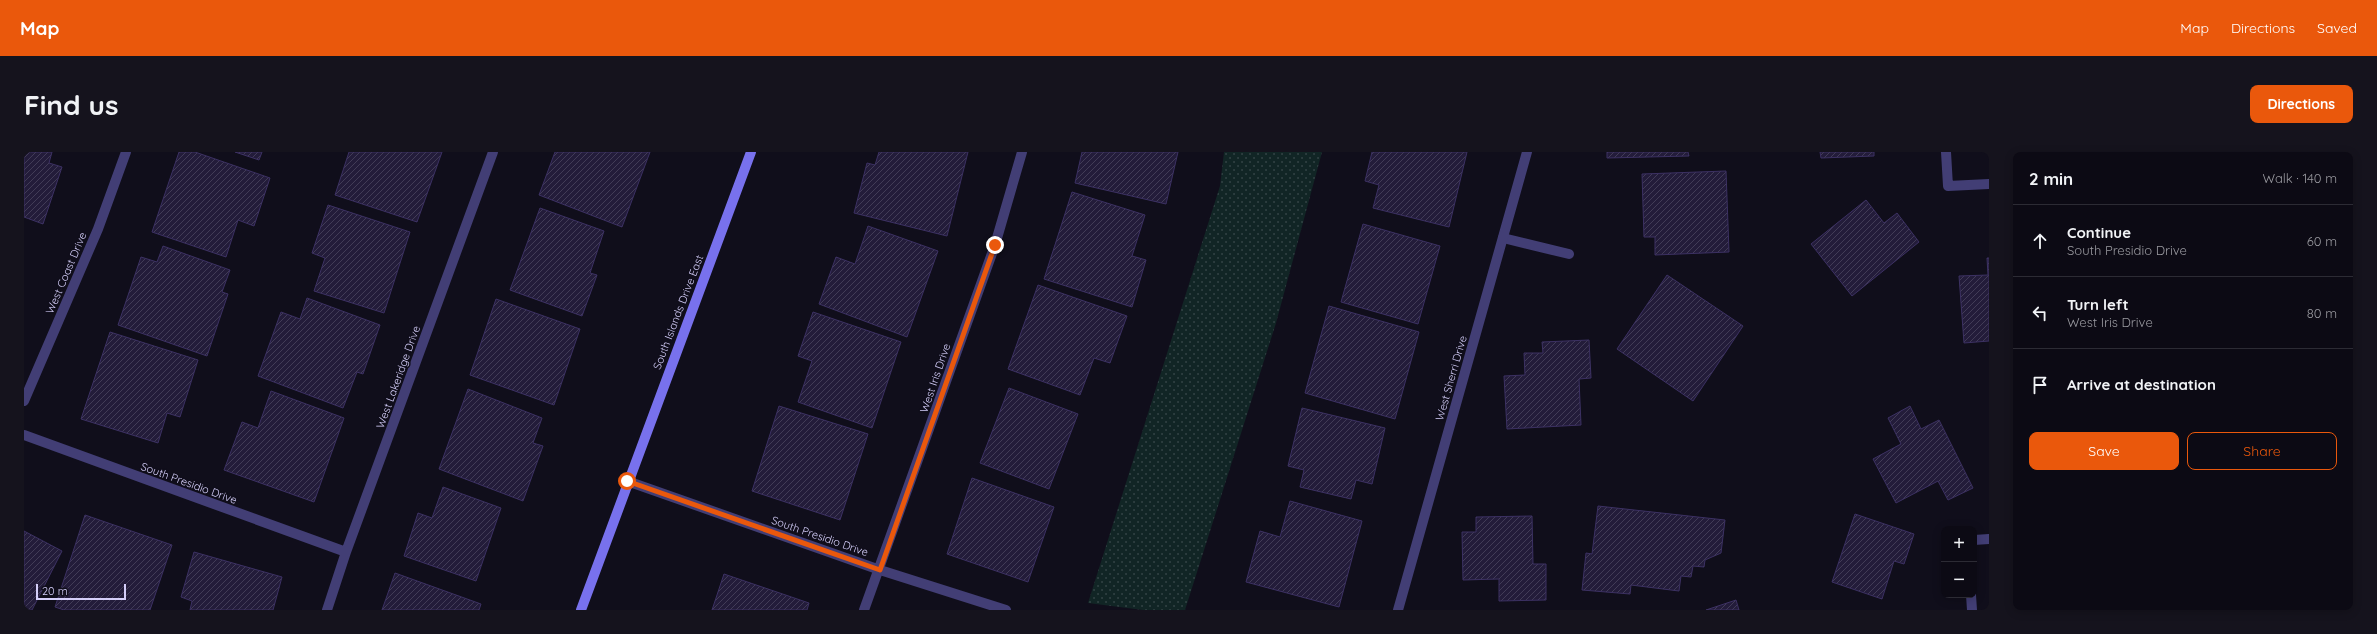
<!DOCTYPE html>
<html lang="en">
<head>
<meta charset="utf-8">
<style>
	body { margin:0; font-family:Quicksand,sans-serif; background:#15131d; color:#f1f3f6 }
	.controls { position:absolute; right:12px; bottom:12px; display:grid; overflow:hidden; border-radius:8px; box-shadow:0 2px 10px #0003 }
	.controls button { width:36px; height:36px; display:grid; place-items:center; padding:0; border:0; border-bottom:1px solid #2c2b34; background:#0c0a14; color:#f1f3f6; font:20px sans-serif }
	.scale { position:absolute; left:12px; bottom:10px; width:90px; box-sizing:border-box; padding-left:4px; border:2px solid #d4cef9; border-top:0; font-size:11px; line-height:14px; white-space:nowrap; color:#d4cef9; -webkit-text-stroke:3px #100e1b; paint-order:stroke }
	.stop { position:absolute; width:12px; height:12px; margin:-9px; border:3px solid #ea580c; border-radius:50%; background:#fff }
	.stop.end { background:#ea580c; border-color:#fff; box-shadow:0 1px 4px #0008 }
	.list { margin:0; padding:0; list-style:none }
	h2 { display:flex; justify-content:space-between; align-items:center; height:52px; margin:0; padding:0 16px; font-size:17px }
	h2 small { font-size:13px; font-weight:400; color:#9a9aa0 }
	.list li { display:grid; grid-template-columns:26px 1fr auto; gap:12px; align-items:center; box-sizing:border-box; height:72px; padding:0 16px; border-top:1px solid #2c2b34 }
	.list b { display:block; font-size:15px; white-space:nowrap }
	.list p { margin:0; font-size:13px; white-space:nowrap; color:#9a9aa0 }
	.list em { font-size:13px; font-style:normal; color:#9a9aa0 }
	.actions { display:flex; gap:8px; padding:12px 16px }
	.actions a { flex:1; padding:9px 0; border:1px solid #ea580c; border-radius:8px; text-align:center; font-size:14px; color:#ea580c }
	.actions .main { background:#ea580c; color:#fff }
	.icon { flex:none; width:22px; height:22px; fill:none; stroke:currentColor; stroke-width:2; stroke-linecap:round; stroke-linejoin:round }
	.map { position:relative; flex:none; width:1965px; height:458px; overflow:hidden; border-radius:8px }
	header { display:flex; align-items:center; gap:24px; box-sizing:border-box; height:56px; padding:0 20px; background:#ea580c; color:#fff }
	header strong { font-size:19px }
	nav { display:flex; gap:22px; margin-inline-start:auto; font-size:14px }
	.intro { display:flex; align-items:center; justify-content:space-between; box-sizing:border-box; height:96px; padding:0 24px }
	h1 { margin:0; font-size:28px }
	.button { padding:10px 18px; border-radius:8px; background:#ea580c; color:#fff; font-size:14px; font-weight:700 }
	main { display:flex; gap:24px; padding:0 24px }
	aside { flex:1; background:#0c0a14; border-radius:8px; box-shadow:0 2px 10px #0003 }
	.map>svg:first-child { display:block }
	.park { fill:url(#park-dots) }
	.building { fill:url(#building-hatch); stroke:#3c3163 }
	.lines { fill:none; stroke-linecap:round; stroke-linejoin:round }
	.lane { stroke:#423e75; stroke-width:10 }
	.street { stroke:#423e75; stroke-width:10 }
	.secondary { stroke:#7871ed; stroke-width:10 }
	.route { stroke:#ea580c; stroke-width:5 }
	.labels { text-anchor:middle; stroke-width:3; stroke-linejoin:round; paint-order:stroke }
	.street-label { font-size:11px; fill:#d4cef9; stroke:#100e1b }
</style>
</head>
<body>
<header>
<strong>Map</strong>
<nav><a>Map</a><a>Directions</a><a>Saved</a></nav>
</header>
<div class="intro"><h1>Find us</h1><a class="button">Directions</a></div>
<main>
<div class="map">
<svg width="1965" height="458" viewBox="0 0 1965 458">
	<defs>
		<pattern id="park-dots" width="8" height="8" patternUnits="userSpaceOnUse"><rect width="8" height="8" fill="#112525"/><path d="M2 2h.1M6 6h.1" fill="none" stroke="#334345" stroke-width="1.8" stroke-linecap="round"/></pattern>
		<pattern id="building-hatch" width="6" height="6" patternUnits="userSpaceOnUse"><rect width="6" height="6" fill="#231c3a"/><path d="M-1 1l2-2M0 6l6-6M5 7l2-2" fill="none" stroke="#423c57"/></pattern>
	</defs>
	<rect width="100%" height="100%" fill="#100e1b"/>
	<path class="park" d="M1200 0H1298L1252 171 1161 458H1119L1064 451 1196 34Z"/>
	<path class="building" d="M0 0H28L25 11 38 15 19 72 0 65Z
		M155 0H171L246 26 230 74 214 68 202 105 128 80Z
		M211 0H238L235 8Z
		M325 0H418L393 70 311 43Z
		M531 0H626L598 75 515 43Z
		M855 0H944L923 84 830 61 843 11 851 13Z
		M1058 0H1154L1142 52 1051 31Z
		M1348 0H1443L1425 75 1349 56 1355 33 1341 29Z
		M1583 0H1664L1665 4 1583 6Z
		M1796 0H1850V4L1797 6Z
		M1702 19 1705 100 1631 103V85H1620L1618 22Z
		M1048 40 1121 63 1108 104 1122 108 1108 155 1020 127Z
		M1842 48 1860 71 1873 61 1895 90 1828 144 1787 92Z
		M304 53 386 80 360 161 290 139 301 106 288 101Z
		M516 56 580 79 566 121 573 123 558 164 486 138Z
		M1339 72 1416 94 1394 172 1317 150Z
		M844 74 914 99 883 185 795 152 812 105 831 112Z
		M139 94 206 118 198 140 204 142 183 204 94 173 117 105 133 110Z
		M1963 106H1965V189L1940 191 1935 124 1964 123Z
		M1643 123 1719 174 1669 249 1593 197Z
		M1014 133 1103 164 1086 211 1070 206 1056 243 984 217Z
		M283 146 356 173 339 222 333 220 319 256 234 224 257 160 276 167Z
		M472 147 556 177 530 253 446 223Z
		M1305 154 1395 180 1371 267 1281 241Z
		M789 160 877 190 848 276 774 250 788 209 774 204Z
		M86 180 174 208 156 265 143 261 134 291 57 267Z
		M1565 188 1567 226 1555 227 1557 273 1483 277 1480 224 1501 223 1500 201H1519L1518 190Z
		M985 236 1054 262 1025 337 956 311Z
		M444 237 518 266 509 291 519 294 499 349 415 317Z
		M247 239 320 266 290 350 200 318 218 270 234 276Z
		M755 254 844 282 816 368 728 339Z
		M1886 254 1897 277 1915 268 1949 336 1924 348 1914 329 1872 351 1849 307 1877 292 1864 266Z
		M1278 256 1361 276 1348 332 1332 328 1327 347 1276 335 1280 318 1264 314Z
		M948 326 1030 355 1004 430 923 402Z
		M419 335 477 356 452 429 380 404 394 361 408 366Z
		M1266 349 1338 369 1315 455 1222 430 1236 379 1256 385Z
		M1574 354 1701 368 1697 401 1681 408 1680 415 1669 414 1667 425 1657 424 1655 439 1607 433 1606 442 1558 438 1562 401 1568 402Z
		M1831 362 1890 382 1880 412 1870 409 1858 447 1808 430Z
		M61 363 148 393 126 458H40L31 455Z
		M1508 364 1509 412H1522V448L1475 449V427L1439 428 1438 380H1452V365Z
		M0 379 38 399 8 458H0Z
		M170 400 258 425 249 458H166L168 449 157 445Z
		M371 421 457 452 455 458H358Z
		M700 422 785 451 783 458H688Z
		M1712 448 1715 458H1682Z"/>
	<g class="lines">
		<path class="lane" d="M1479 86 1545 102"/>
		<path class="street" d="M1922 0 1924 34 1965 32
			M0 249 74 77 102 0
			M0 283 322 400
			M603 329 856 418 982 458
			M1950 388 1965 387
			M1947 443 1948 458
			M303 458 322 400 469 0
			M840 458 971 93 998 0
			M1374 458 1503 0"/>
		<path class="secondary" d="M557 458 727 0"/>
	</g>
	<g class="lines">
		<path class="route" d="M603 329 856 418 971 93"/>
	</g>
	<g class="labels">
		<g class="street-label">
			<text transform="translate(42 121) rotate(-67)" y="4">West Coast Drive</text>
			<text transform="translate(654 160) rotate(-69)" y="4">South Islands Drive East</text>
			<text transform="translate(374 225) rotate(-70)" y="4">West Lakeridge Drive</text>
			<text transform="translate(911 226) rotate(-71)" y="4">West Iris Drive</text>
			<text transform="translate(1427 226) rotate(-74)" y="4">West Sherri Drive</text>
			<text transform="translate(165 331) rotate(20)" y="4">South Presidio Drive</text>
			<text transform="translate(796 384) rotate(19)" y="4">South Presidio Drive</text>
		</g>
	</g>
</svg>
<div class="controls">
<button>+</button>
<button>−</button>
</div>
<div class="scale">20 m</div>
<div class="stop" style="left:603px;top:329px"></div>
<div class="stop end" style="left:971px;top:93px"></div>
</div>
<aside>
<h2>2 min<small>Walk · 140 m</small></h2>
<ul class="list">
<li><svg class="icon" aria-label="ahead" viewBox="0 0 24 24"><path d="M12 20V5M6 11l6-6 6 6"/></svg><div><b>Continue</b><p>South Presidio Drive</p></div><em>60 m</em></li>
<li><svg class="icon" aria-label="left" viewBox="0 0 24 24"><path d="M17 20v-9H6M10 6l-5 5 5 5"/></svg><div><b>Turn left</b><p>West Iris Drive</p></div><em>80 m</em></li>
<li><svg class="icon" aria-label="arrive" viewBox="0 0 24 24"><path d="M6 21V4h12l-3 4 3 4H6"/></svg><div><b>Arrive at destination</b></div></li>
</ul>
<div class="actions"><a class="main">Save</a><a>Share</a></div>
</aside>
</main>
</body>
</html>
